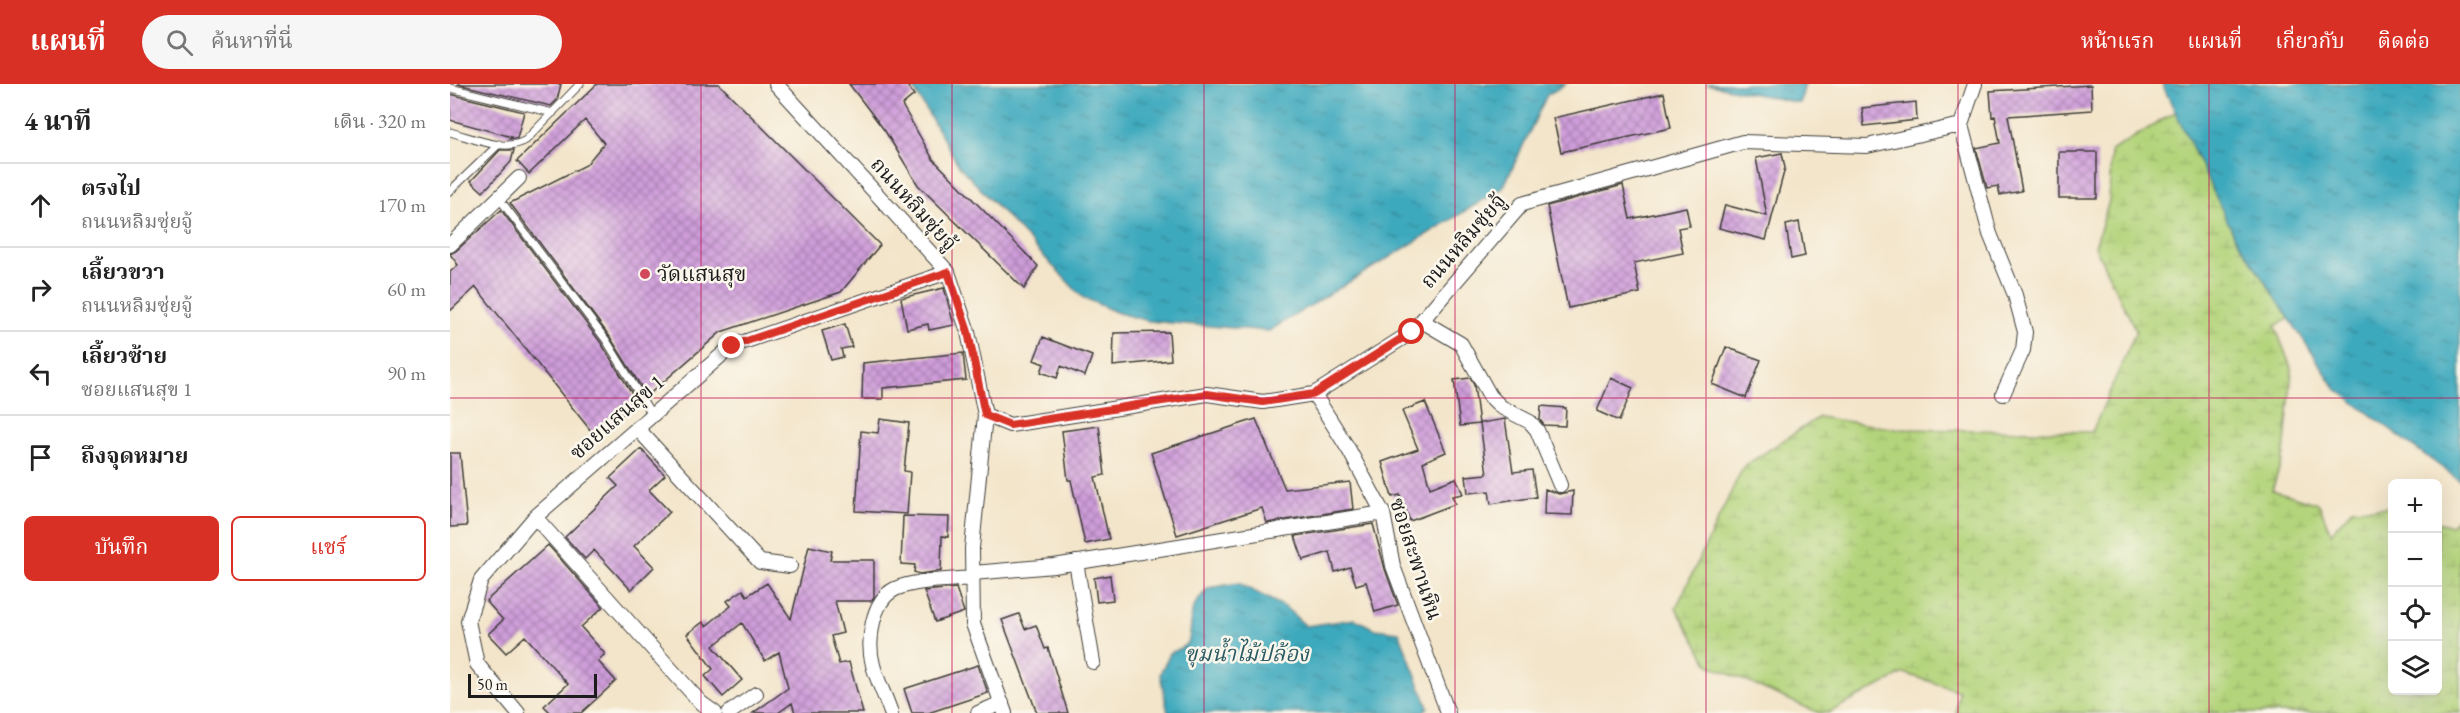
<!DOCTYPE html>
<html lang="th">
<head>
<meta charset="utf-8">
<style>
	body { margin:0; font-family:"EB Garamond","Noto Serif Thai",serif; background:#f6f6f6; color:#222 }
	.controls { position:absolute; right:18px; bottom:18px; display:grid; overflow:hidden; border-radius:9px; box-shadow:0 6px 24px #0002 }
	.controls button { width:54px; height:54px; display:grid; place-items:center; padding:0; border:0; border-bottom:2px solid #e0e0e0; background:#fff; color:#222; font:30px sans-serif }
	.scale { position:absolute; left:18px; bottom:15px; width:129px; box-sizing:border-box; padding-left:6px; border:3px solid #1c1c1c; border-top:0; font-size:16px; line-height:21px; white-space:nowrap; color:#1c1c1c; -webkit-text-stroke:4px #fbf7ec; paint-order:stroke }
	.stop { position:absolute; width:18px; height:18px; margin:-14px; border:4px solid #d93025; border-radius:50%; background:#fff }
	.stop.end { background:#d93025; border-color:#fff; box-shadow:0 2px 6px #0008 }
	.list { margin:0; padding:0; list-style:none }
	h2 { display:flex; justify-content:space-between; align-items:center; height:78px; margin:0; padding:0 24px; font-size:26px }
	h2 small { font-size:20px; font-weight:400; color:#767676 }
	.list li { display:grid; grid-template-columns:39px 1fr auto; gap:18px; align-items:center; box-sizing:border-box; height:84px; padding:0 24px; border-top:2px solid #e0e0e0 }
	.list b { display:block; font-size:22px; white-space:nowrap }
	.list p { margin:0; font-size:20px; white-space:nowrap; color:#767676 }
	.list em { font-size:20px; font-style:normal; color:#767676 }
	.actions { display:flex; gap:12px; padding:18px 24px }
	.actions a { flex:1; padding:14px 0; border:2px solid #d93025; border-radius:9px; text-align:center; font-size:21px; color:#d93025 }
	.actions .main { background:#d93025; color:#fff }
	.icon { flex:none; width:33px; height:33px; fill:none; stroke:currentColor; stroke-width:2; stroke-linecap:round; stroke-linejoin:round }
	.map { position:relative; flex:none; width:2010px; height:629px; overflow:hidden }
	header { display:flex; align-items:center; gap:36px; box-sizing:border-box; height:84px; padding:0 30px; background:#d93025; color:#fff }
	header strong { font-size:28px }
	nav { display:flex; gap:33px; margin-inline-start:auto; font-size:21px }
	.search { width:420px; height:54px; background:#f6f6f6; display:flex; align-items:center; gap:15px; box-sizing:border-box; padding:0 21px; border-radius:33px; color:#767676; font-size:22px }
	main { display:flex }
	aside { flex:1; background:#fff }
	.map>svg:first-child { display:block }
	.wetland { fill:url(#wetland-marsh); stroke:#68784c; stroke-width:1.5 }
	.water { fill:url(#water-ripples); stroke:#2c626c; stroke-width:1.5 }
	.building { fill:url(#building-cross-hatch) }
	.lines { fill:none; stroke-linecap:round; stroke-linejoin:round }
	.service-casing { stroke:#3c3a36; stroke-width:9 }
	.minor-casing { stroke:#3c3a36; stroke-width:16 }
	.service { stroke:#fff; stroke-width:7 }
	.minor { stroke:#fff; stroke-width:14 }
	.route { stroke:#d93025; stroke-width:8 }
	.grid { fill:none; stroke:#c2185b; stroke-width:1.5; stroke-opacity:0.55 }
	.poi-dot { fill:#d1495b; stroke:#fbf7ec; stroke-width:2 }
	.labels { text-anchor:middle; stroke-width:5; stroke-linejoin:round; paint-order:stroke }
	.street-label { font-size:21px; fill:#1c1c1c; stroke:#fbf7ec }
	.poi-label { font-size:21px; fill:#1c1c1c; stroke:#fbf7ec; text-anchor:start }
	.water-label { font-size:22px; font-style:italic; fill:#2b5b64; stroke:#fbf7ec }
</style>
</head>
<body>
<header>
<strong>แผนที่</strong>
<div class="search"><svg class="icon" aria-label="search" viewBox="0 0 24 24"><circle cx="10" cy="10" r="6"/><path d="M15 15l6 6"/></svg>ค้นหาที่นี่</div>
<nav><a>หน้าแรก</a><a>แผนที่</a><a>เกี่ยวกับ</a><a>ติดต่อ</a></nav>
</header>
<main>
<aside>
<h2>4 นาที<small>เดิน · 320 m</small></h2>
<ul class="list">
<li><svg class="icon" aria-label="ahead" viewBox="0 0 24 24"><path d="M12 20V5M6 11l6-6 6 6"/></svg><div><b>ตรงไป</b><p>ถนนหลิมซุ่ยจู้</p></div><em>170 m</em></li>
<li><svg class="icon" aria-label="right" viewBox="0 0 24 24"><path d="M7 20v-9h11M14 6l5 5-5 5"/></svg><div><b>เลี้ยวขวา</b><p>ถนนหลิมซุ่ยจู้</p></div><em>60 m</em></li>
<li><svg class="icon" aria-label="left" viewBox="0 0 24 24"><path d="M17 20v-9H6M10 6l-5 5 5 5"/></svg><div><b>เลี้ยวซ้าย</b><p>ซอยแสนสุข 1</p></div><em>90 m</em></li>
<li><svg class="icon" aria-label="arrive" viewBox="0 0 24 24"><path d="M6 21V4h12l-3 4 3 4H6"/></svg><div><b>ถึงจุดหมาย</b></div></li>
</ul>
<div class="actions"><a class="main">บันทึก</a><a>แชร์</a></div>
</aside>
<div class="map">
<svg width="2010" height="629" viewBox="0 0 2010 629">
	<defs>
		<pattern id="wetland-marsh" width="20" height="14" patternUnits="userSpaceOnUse" patternTransform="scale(1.5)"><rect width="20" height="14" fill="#b4d47b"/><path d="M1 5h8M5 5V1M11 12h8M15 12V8" fill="none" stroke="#9ab56a"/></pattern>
		<pattern id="water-ripples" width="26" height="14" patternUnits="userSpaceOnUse" patternTransform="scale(1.5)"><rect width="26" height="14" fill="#3da9bd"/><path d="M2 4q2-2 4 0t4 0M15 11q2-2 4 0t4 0" fill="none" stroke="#328999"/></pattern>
		<pattern id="building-cross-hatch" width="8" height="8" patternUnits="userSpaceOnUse" patternTransform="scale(1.5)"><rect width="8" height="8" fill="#cf9dda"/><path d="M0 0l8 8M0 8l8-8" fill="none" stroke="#a77fb0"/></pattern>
	</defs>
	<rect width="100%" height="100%" fill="#fbf7ec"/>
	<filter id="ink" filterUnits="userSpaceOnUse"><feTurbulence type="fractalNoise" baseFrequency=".0167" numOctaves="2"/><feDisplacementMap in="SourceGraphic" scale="12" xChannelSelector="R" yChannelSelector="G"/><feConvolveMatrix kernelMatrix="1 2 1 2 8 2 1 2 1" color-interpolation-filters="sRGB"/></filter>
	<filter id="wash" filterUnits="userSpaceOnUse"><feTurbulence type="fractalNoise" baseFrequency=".008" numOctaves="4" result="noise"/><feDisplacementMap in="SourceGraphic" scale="24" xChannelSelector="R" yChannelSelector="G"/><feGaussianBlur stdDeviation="1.35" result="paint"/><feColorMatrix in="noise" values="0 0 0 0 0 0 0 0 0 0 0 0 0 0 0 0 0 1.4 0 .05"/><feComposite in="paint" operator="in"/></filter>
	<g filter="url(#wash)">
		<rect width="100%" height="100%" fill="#f3e5ca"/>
		<path class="wetland" d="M1737 21 1884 212 1825 242 1842 286 1834 370 1822 406 1869 420 1881 449 1902 425 1942 423V606H1988V438L2001 442 2010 432V629H1506L1509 607 1454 589 1378 629H1369L1259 581 1226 524 1293 383 1369 333 1447 345 1642 348 1686 247 1645 163 1659 117 1661 67Z"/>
		<path class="water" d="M461 0H1116L1097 11 1053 104 819 247 699 237 668 229 632 213 509 82Z
			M1256 0H1355L1350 19Z
			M1712 0H2010V397L1886 305 1784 151Z
			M788 499 835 523 856 542 905 535 925 545 949 548 978 623 973 629H718L710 590 720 569C747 559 738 551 742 528 743 520 753 511 758 504Z"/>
		<g id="blocks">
			<path class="building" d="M7 0H111L107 16 101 22Z
				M147 0H269L430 161 391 208 271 248 197 312 160 253 60 119 136 81 154 59 135 36 79 90 67 77Z
				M399 0H456L464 11 452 21 483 75 588 182 574 205 468 101 435 47Z
				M1641 1 1642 26 1558 32 1572 107 1550 111 1548 102 1537 104 1526 64 1550 59 1545 32 1542 33 1540 7Z
				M1214 9 1221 44 1111 68 1103 34Z
				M0 10 74 28 67 54 59 55 62 53 0 36Z
				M1466 18 1467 36 1414 42 1412 24Z
				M50 66H64L61 78 33 108 21 97Z
				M1609 68H1647V114H1609Z
				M1332 69 1335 84 1316 156 1269 144 1275 121 1317 132 1306 74Z
				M1173 101 1180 135 1236 123 1240 142 1228 144 1233 169 1184 179 1190 209 1118 224 1097 122Z
				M51 126 151 259 188 319 145 352 26 203 0 227V188L8 181 0 170 6 167Z
				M1349 138 1355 172 1341 175 1336 141Z
				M494 204 504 241 479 246 478 240 457 245 451 214Z
				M395 240 402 263 391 265 393 273 381 276 372 247Z
				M719 248 721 276 663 282 664 249Z
				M593 253 642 272 635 292 611 282 607 294 591 288 594 280 584 276Z
				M1276 263 1311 276 1296 314 1262 300Z
				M513 269 516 296 433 304V315H412L413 279Z
				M1020 294 1024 301 1029 340 1010 342 1004 296Z
				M1161 294 1183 304 1169 337 1147 327Z
				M975 318 996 368 973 378 980 404 1006 394 1013 410 1002 412 1005 420 960 437 950 411 942 413 932 378 968 365 952 327Z
				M1091 322 1116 324 1115 342 1094 341 1090 336Z
				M430 335 459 339 454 387 460 388 457 430 406 427 411 347 428 349Z
				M806 335 835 405 900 398 903 425 817 439 812 424 727 451 701 369Z
				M1055 335 1063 388 1082 386 1086 413 1041 420 1039 407 1018 409 1016 392 1037 390 1030 339Z
				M649 342 655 391 645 393 659 455 635 460 621 396H618L612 347Z
				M191 365 215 391 199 406 220 428 184 462 204 483 181 506 144 466 135 475 115 453 168 402 160 394Z
				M0 369H10L17 442 0 443Z
				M1095 405 1109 410 1123 407 1122 431 1094 430Z
				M453 432 499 433 498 453 492 452 491 487 469 490 464 488 465 481 451 480Z
				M923 440 935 485 948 521 925 528 916 498 906 501 900 483 885 488 880 468 853 476 845 452Z
				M98 461 153 523 131 543 155 570 148 577 166 597 131 629H101L94 622 118 600 75 552 56 569 38 550 53 536 36 517Z
				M359 462 382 467 380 476H424V513L421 517H385L393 549 381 552 389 580 399 578 413 629H345L342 619 328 629H303L338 604 329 568 315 577 292 539 263 562 292 596 273 613 255 592 263 585 237 550 253 538 256 542 281 522 277 517 293 506 297 512 317 499 341 535Z
				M660 491 663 516 647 518 644 494Z
				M506 504 514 528 485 538 474 507Z
				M569 530 575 545 586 541 595 565 598 564 618 629H587L552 536Z
				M528 581 538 609 478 629H462L454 605Z"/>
		</g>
	</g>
	<g filter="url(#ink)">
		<use href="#blocks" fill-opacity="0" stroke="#3c3a36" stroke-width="1.5"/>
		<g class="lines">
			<defs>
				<path id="service" d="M0 4 103 29
					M0 48C23 54 55 69 76 56L130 0
					M0 107 49 60
					M48 113 156 256 202 331"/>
				<path id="minor" d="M326 0 498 188 518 248 535 331 560 341 757 310 813 318 864 310 962 248 1072 120 1293 58 1417 62 1511 41 1525 0
					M1511 41 1540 150 1565 211 1575 248 1573 266 1553 310
					M0 161 69 94
					M972 237 1011 260 1040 312 1051 323 1080 338 1087 346 1110 401
					M864 310 899 366 933 429 943 482 998 629
					M535 331 522 464 523 540 555 629
					M187 344 310 478 340 482
					M85 433 251 619 265 629
					M626 478 643 578
					M523 489 604 482 933 429
					M68 629 27 580 18 537 31 496 85 433 282 262 498 188
					M279 629 306 610
					M441 629C436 613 427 597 423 581 417 559 421 517 445 505 464 496 501 496 523 494
					M528 629 552 619"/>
			</defs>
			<use href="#service" class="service-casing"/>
			<use href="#minor" class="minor-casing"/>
			<use href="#service" class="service"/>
			<use href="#minor" class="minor"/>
		</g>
	</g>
	<g class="lines" filter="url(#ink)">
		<path class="route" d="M282 262 498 188 518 248 535 331 560 341 757 310 813 318 864 310 962 248"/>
	</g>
	<path class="grid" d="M251 0V629M502 0V629M754 0V629M1005 0V629M1256 0V629M1508 0V629M1759 0V629M0 314H2010"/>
	<circle class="poi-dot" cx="195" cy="190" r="6"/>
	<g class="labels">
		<g class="street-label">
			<text transform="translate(464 120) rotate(48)" y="7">ถนนหลิมซุ่ยจู้</text>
			<text transform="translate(1013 157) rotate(-49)" y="7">ถนนหลิมซุ่ยจู้</text>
			<text transform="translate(167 333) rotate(-41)" y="7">ซอยแสนสุข 1</text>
			<text transform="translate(966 475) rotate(72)" y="7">ซอยสะพานหิน</text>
		</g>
		<g class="poi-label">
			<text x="207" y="197">วัดแสนสุข</text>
		</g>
		<g class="water-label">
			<text x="797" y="577">ขุมน้ำไม้ปล้อง</text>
		</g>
	</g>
</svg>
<div class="controls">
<button>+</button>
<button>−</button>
<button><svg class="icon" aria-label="locate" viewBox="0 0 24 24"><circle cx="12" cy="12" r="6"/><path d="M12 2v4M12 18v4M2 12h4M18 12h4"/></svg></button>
<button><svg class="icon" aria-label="layers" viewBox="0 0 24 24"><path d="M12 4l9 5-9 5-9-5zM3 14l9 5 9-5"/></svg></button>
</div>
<div class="scale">50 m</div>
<div class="stop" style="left:962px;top:248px"></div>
<div class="stop end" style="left:282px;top:262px"></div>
</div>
</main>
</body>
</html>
